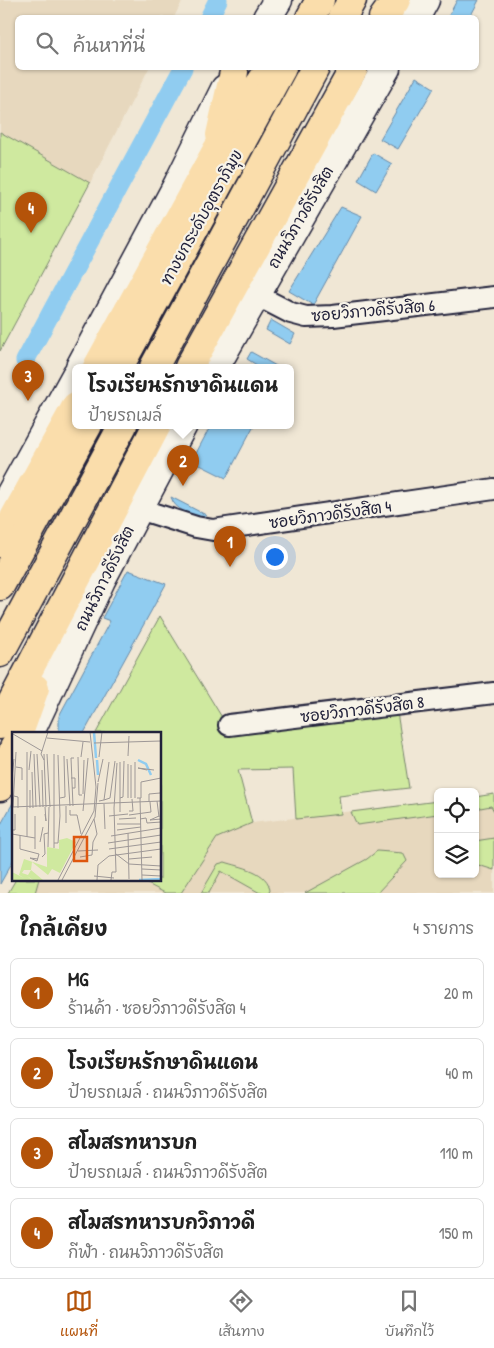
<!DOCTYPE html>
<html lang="th">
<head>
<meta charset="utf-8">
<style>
	body { margin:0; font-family:"Patrick Hand","Playpen Sans Thai",sans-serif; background:#f6f6f6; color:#222 }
	.controls { position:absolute; right:15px; bottom:15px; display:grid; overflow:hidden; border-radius:8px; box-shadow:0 1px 4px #0004 }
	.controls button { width:45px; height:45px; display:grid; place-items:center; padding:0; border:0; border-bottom:1px solid #e0e0e0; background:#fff; color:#222; font:25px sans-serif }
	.you { position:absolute; left:274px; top:556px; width:18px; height:18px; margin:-12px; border:4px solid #fff; border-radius:50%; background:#1a73e8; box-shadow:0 0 0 8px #1a73e833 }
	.badge { display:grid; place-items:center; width:32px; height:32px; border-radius:50%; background:#b45309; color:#fff; font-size:16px; font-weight:700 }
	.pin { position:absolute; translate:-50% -41px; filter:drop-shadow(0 1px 2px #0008) }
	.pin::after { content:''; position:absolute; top:26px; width:18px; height:15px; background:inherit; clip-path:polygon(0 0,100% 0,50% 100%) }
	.popup { position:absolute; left:72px; top:364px; width:222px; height:65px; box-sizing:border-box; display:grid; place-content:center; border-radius:8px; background:#fff; filter:drop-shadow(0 1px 4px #0005); font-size:16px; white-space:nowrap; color:#767676 }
	.popup b { font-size:19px; color:#222 }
	.popup::after { content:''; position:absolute; left:50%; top:100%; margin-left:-10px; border:10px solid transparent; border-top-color:#fff }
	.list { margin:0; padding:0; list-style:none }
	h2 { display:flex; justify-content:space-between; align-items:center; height:65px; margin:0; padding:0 20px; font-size:21px }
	h2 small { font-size:16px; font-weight:400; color:#767676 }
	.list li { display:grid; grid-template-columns:32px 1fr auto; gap:15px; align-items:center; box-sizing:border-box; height:70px; margin:0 10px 10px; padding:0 10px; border:1px solid #e0e0e0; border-radius:8px }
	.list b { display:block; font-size:19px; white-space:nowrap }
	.list p { margin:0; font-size:16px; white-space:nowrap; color:#767676 }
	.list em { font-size:16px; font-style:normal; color:#767676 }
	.icon { flex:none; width:28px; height:28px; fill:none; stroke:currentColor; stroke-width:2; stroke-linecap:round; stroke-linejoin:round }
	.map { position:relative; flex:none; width:494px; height:893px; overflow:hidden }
	.search { position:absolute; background:#fff; box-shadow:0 1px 4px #0004; left:15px; right:15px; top:15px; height:55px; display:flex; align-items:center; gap:12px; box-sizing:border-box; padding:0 18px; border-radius:8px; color:#767676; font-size:19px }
	.sheet { height:385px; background:#fff }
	nav { display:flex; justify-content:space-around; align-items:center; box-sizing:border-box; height:70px; border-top:1px solid #e0e0e0; background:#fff; font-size:14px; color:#767676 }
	nav a { display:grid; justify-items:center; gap:2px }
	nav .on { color:#b45309 }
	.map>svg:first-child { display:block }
	.built { fill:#e7d8be }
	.green { fill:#cfe99f; stroke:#78866d }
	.water { fill:#90ccf0; stroke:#6488a8 }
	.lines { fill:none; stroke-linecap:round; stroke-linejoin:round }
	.canal { stroke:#90ccf0; stroke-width:19 }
	.minor-casing { stroke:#22223b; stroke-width:24 }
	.secondary-casing { stroke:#22223b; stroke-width:31 }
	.trunk-casing { stroke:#22223b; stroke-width:31 }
	.motorway-casing { stroke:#22223b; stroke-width:31 }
	.minor { stroke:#f7f3e8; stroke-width:20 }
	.secondary { stroke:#f7f3e8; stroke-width:28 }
	.trunk { stroke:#faddab; stroke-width:28 }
	.motorway { stroke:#faddab; stroke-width:28 }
	.labels { text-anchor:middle; stroke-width:4.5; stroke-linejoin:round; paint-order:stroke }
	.street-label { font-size:16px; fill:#22223b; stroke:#f7f3e8 }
	.inset-river { fill:none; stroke:#90ccf0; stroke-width:2.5 }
	.inset-road { fill:none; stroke:#9e9897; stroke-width:1 }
	.view { fill:#de560e; fill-opacity:0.15; stroke:#de560e; stroke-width:2.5 }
	.inset-edge { fill:none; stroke:#22223b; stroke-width:2.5 }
</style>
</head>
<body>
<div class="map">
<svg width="494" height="893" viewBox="0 0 494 893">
	<rect width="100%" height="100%" fill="#f0e7d5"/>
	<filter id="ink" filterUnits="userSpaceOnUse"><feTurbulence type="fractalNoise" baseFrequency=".02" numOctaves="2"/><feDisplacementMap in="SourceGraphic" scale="10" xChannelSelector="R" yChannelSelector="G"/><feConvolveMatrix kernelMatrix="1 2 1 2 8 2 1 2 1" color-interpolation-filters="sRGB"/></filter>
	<g filter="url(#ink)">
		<path class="built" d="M0 0H183L174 17 18 18V68H149L90 183 0 132Z
			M160 616 223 719 252 823 438 801V874H475V797L494 794V893H8L16 879H160V733H96Z"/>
		<path class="green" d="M0 132 90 183 0 351Z
			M160 616 223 719 226 731 337 723 397 712 409 788 339 796 341 814 296 819 293 769 238 770 252 823 217 838 181 893H165L138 879H160V733H96Z
			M494 794V811L491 806 475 809V797Z
			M438 801V814L357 825 351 812Z
			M494 838V870L475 864V841Z
			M377 851 403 853 407 861 377 893H305L367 859Z
			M225 862C240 867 269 871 270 891L268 893H260L221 871 209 893H201L218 864Z
			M16 879H39L35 893H8Z"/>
		<path class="water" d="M457 0H479L470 17H448Z
			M416 77 434 88 398 149 380 139Z
			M373 153 392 164 376 191 358 180Z
			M341 207 362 216 313 305 289 291Z
			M271 320 295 334 290 344 266 330Z
			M251 352 278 367H260L247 359Z
			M211 425H254L226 478 192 461Z
			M171 497 206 515 202 518C190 513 175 511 171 497Z
			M128 570 166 584 84 733H59V716L110 621 102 618Z
			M14 801V859L0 884V826Z"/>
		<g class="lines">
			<path class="canal" d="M209 18 218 0
				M25 361 183 68"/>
			<defs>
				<path id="minor" d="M256 295 291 313 306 317 333 316 494 297
					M139 509 196 527 213 530 494 489
					M229 725 494 693"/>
				<path id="secondary" d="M267 18 278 0
					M415 18 425 0
					M80 367 178 184 225 89
					M215 367 386 68
					M0 513 76 375
					M31 730 101 580 183 425"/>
				<path id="trunk" d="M383 18 396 0
					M220 135 234 72
					M97 367 216 151 265 76
					M189 367 354 68
					M0 543 76 406
					M0 725 157 425
					M19 733 35 688
					M0 787 14 748"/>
				<path id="motorway" d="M310 18 320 0
					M342 18 352 0
					M119 367 282 68
					M154 367 315 68
					M0 586 88 425
					M0 653 123 425"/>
			</defs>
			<use href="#minor" class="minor-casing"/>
			<use href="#secondary" class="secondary-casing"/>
			<use href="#trunk" class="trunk-casing"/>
			<use href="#motorway" class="motorway-casing"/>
			<use href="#minor" class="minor"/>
			<use href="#secondary" class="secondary"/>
			<use href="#trunk" class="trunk"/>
			<use href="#motorway" class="motorway"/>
		</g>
	</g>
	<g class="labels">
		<g class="street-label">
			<text transform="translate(201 217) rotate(-61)" y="6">ทางยกระดับอุตราภิมุข</text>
			<text transform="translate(300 217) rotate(-60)" y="6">ถนนวิภาวดีรังสิต</text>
			<text transform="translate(373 310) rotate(-5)" y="6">ซอยวิภาวดีรังสิต 6</text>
			<text transform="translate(330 514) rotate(-8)" y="6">ซอยวิภาวดีรังสิต 4</text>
			<text transform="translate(104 578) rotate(-64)" y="6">ถนนวิภาวดีรังสิต</text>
			<text transform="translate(362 709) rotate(-7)" y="6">ซอยวิภาวดีรังสิต 8</text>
		</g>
	</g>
	<g transform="translate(12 732)">
		<rect width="149" height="149" fill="#f0e7d5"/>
		<path d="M55 106 64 110 48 141 40 137 36 143 20 130 19 138H12L10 141 16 143 19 138 31 148H21L15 144 20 148H1L0 140 12 146 7 143 12 127 35 135V115L47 117V108Z" fill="#cfe99f"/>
		<path class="inset-river" d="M82 0 84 26M85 28 86 43M126 28 134 32 139 43M127 148 149 147"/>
		<path class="inset-road" d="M1 2 30 19M35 6 78 10M82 11 149 9M15 20V105M22 22 24 75M25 22 28 75M32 22 34 75M35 22 38 75M42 22V116M116 24 117 4M66 25 67 63H70M69 25 71 10M87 25 90 0M55 27 58 74M32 28 29 22 36 0M108 30V80M119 33V66M4 35 10 36V48M17 38 19 19M30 38 31 75M135 38 126 36 142 38M20 40 21 76M0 46 2 27M59 46H63V56H60M86 50 91 27M71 62 72 28M2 64 6 65V76M48 66 53 65 52 24M108 66 111 65 112 29M116 66V32M123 66V30M125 66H129V50L149 46M128 66 130 148M92 68 98 66 103 29M87 69 92 68 97 30M145 69 147 85M137 70V62L148 61M92 72 93 97M61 74 59 26H62M0 75 149 69M1 75 4 20M18 76V58M58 78V83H65L69 102M71 79 76 26M117 79H121L120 67M33 82 34 89 33 75M117 83 139 80 138 70M23 84V117M97 84 116 82M147 84 138 88 149 87M107 87 124 86M128 87 134 86 135 91 149 90M54 91V74M105 92H129M0 98H3V82M105 98 129 95M116 101 117 147M0 102 23 106M8 103V117L27 122 25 129 18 126 26 127M99 104 149 96M28 110 31 95M42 111H46L48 84 46 23M96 111 149 103M36 115 37 75M97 117 149 110M66 119 86 118M104 122 117 132 149 134M30 125 33 122 32 102 36 101M68 125 80 123 81 110 85 102 82 87M117 127 140 125M130 137 149 138M130 143 149 144M82 144 102 146M46 148 82 79 84 55 78 0M50 148 83 85 86 51M85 148 86 133 97 124 149 117M99 148 100 140H104L102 76 105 31"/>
		<path class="view" d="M62 105H75V129H62Z"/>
		<rect width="149" height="149" class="inset-edge"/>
	</g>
</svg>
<div class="controls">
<button><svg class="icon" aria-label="locate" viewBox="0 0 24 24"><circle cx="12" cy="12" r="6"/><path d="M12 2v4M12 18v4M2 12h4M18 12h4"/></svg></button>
<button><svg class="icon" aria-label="layers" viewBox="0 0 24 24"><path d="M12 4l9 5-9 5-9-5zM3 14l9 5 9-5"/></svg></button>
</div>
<div class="you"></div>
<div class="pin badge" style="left:230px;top:567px">1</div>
<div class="pin badge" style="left:183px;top:486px">2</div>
<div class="popup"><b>โรงเรียนรักษาดินแดน</b>ป้ายรถเมล์</div>
<div class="pin badge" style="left:28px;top:401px">3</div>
<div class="pin badge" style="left:31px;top:233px">4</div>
<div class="search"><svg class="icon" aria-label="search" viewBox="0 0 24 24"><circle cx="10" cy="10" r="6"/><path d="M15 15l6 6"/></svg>ค้นหาที่นี่</div>
</div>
<section class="sheet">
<h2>ใกล้เคียง<small>4 รายการ</small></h2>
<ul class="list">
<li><span class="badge">1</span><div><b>MG</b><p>ร้านค้า · ซอยวิภาวดีรังสิต 4</p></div><em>20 m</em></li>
<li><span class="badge">2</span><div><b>โรงเรียนรักษาดินแดน</b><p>ป้ายรถเมล์ · ถนนวิภาวดีรังสิต</p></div><em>40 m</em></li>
<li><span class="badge">3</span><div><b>สโมสรทหารบก</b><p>ป้ายรถเมล์ · ถนนวิภาวดีรังสิต</p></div><em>110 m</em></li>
<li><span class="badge">4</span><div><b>สโมสรทหารบกวิภาวดี</b><p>กีฬา · ถนนวิภาวดีรังสิต</p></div><em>150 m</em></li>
</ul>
</section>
<nav>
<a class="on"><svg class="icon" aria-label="map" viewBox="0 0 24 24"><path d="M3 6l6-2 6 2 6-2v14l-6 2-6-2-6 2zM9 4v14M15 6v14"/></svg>แผนที่</a>
<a><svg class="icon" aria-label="directions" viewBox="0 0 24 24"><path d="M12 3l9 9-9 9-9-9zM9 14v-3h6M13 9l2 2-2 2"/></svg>เส้นทาง</a>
<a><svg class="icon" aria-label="saved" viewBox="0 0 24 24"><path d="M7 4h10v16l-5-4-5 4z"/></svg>บันทึกไว้</a>
</nav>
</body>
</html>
